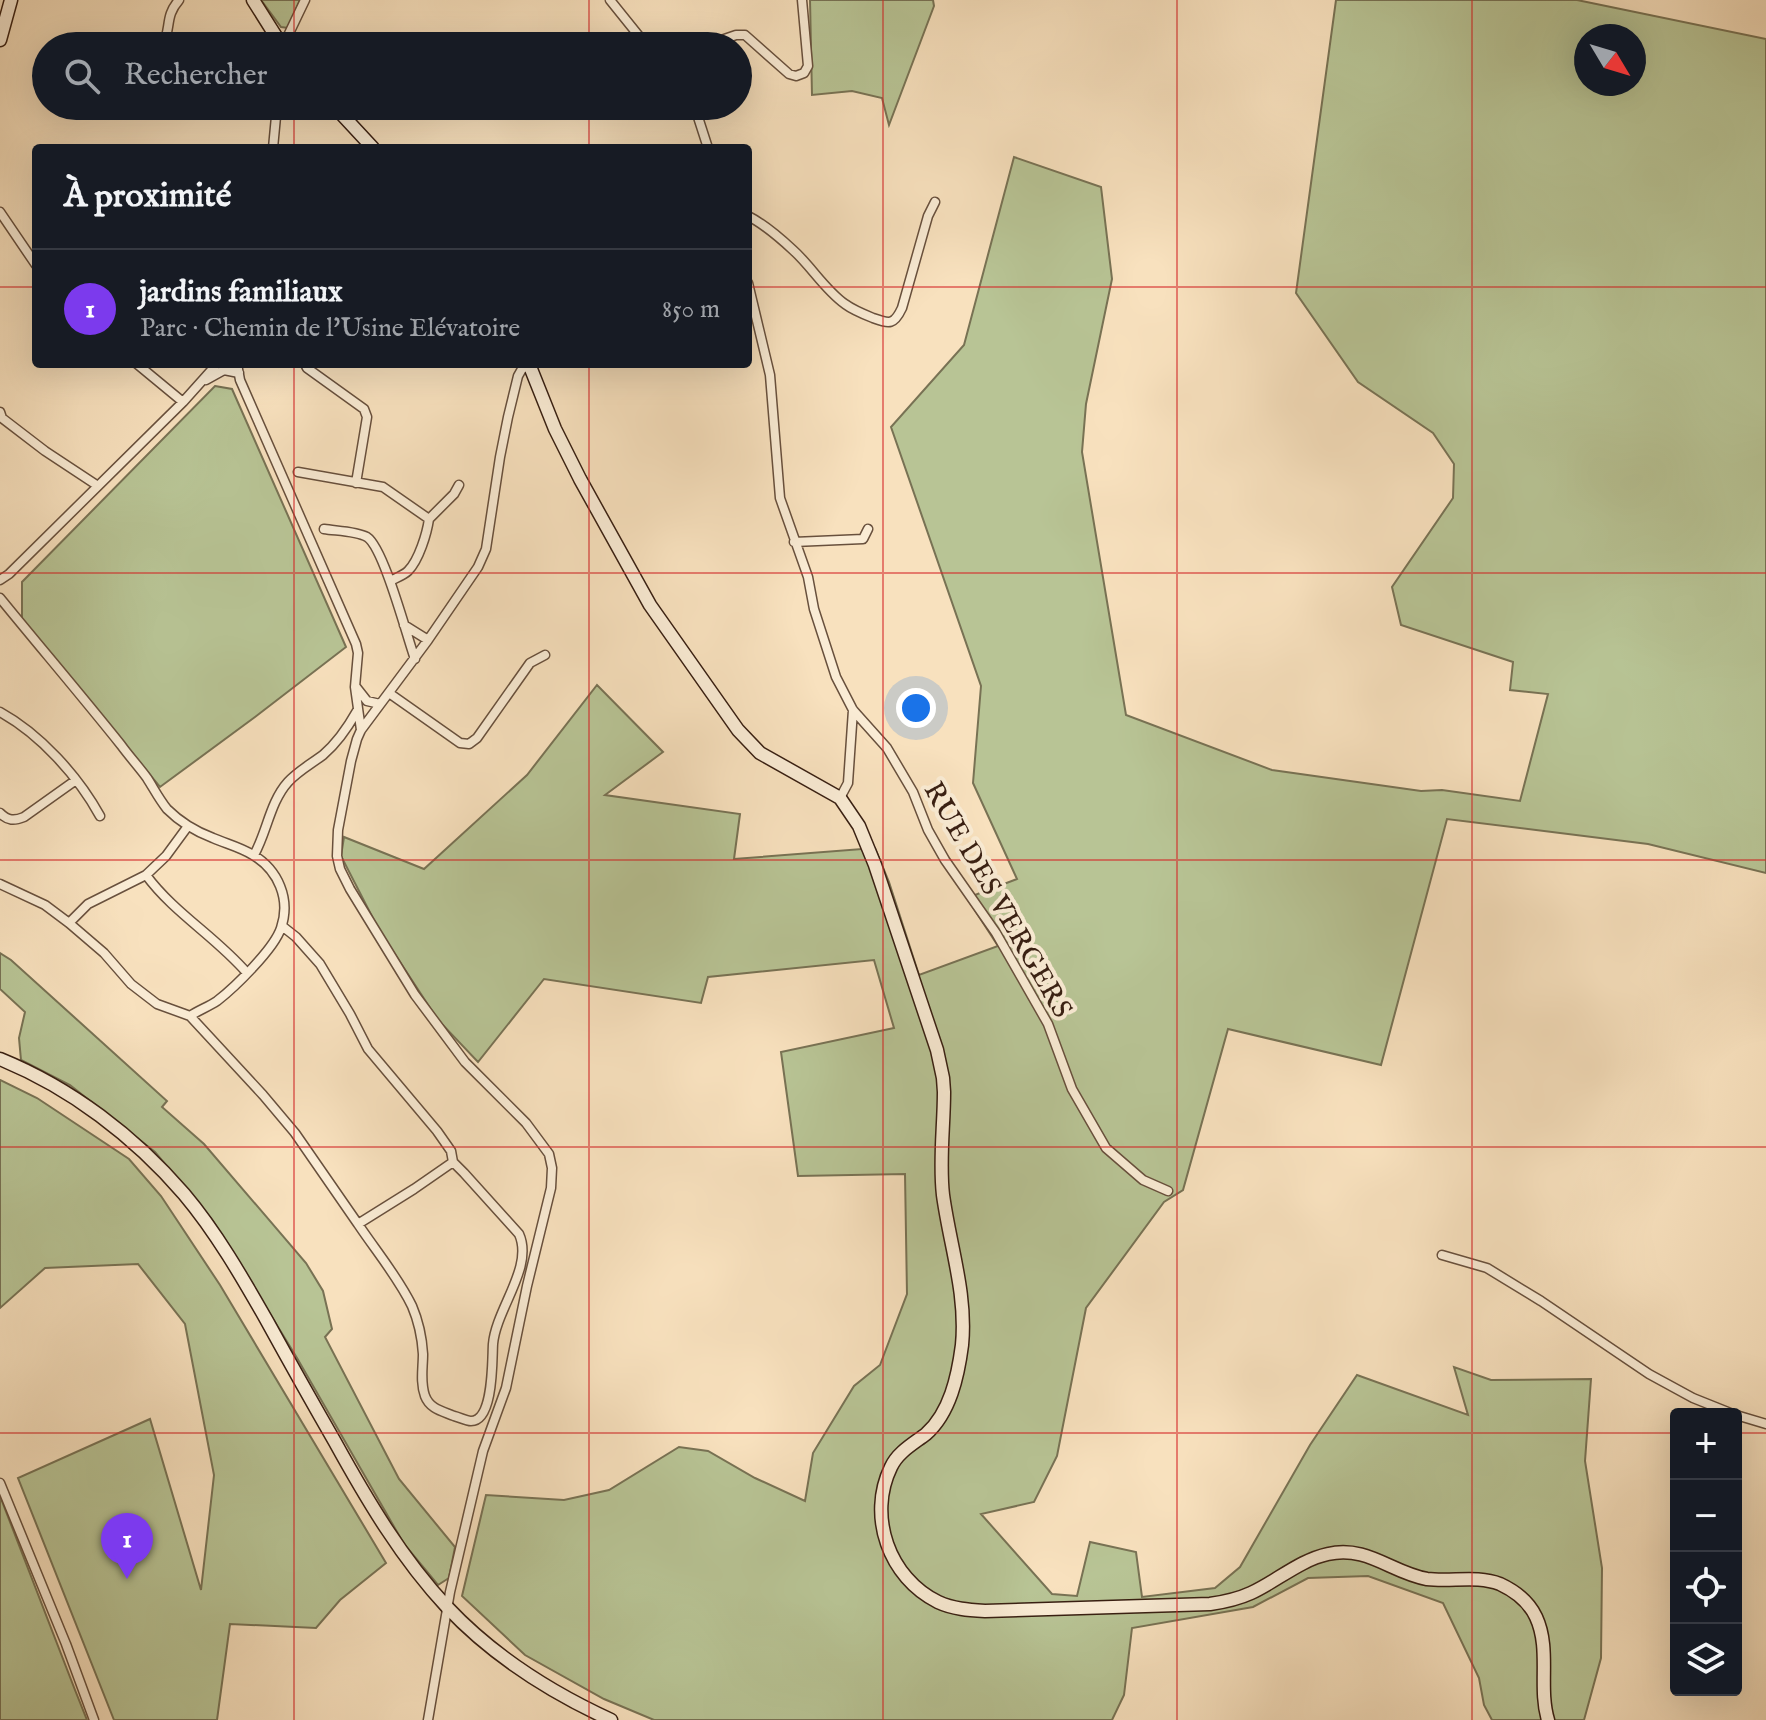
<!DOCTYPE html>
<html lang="fr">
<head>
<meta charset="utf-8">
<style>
	body { margin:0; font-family:"IM FELL English",serif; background:#242831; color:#f1f3f6 }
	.controls { position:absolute; right:24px; bottom:24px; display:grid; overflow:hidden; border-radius:8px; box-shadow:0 8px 32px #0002 }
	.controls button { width:72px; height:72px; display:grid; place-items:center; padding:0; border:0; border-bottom:2px solid #363941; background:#171b24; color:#f1f3f6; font:40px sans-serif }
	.compass { position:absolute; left:1574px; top:24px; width:72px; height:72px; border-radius:50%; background:#171b24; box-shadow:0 8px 32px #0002; rotate:128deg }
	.you { position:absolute; left:916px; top:708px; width:28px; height:28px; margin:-20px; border:6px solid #fff; border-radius:50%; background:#1a73e8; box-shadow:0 0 0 12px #1a73e833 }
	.badge { display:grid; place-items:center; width:52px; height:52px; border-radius:50%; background:#7c3aed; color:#fff; font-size:26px; font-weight:700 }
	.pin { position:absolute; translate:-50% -66px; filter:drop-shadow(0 2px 4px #0008) }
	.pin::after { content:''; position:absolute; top:42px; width:28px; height:24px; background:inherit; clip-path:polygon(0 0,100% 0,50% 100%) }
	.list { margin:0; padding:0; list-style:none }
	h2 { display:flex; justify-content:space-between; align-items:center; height:104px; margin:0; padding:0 32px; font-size:34px }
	h2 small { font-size:26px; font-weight:400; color:#9ea1a6 }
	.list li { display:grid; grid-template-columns:52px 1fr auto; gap:24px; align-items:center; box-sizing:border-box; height:120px; padding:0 32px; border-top:2px solid #363941 }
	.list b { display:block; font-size:30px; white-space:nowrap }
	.list p { margin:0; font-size:26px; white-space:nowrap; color:#9ea1a6 }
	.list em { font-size:26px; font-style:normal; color:#9ea1a6 }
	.icon { flex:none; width:44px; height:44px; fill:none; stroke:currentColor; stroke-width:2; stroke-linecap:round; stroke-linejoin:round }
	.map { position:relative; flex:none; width:1766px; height:1720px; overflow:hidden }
	.search { position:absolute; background:#171b24; box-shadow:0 8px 32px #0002; left:32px; top:32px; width:720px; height:88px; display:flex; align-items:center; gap:20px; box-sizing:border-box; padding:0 28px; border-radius:44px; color:#9ea1a6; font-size:30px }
	.panel { position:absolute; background:#171b24; box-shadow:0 8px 32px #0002; left:32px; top:144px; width:720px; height:224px; border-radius:8px }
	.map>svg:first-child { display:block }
	.green { fill:#b8c495; stroke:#787254; stroke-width:2; fill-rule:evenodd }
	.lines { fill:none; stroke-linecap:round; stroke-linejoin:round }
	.street-casing { stroke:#68503d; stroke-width:11 }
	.secondary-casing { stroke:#381f12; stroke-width:15 }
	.street { stroke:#faecd5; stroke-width:8 }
	.secondary { stroke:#faecd5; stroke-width:12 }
	.grid { fill:none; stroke:#d62828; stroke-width:2; stroke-opacity:0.55 }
	.labels { text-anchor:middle; stroke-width:8; stroke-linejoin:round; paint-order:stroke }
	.street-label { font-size:28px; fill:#381f12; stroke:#faecd5 }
</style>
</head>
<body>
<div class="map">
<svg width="1766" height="1720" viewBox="0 0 1766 1720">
	<rect width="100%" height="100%" fill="#f8e1be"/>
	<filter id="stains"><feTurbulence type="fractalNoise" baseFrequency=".0025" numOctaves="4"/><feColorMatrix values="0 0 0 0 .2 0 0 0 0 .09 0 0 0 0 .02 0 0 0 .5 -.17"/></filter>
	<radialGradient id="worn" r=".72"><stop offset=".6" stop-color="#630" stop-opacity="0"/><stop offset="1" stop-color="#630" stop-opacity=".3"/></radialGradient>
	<path class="green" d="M261 0H300L288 28 281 27Z
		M810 0H933L934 6 889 125 882 98 852 91 812 95Z
		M1336 0H1577L1766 39V873L1648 844 1447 819 1381 1065 1228 1029 1183 1190 1164 1202 1086 1308 1057 1456 1034 1502 981 1514 1052 1594 1077 1596 1090 1542 1136 1552 1142 1597 1215 1588 1240 1567 1310 1445 1357 1375 1468 1415 1454 1367 1491 1380 1591 1379 1585 1461 1602 1568 1601 1658 1584 1720H1492L1484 1705 1479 1678 1443 1603 1368 1576 1308 1578 1253 1607 1132 1628 1124 1695 1112 1720H654L604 1699 525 1655 462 1596 486 1495 564 1500 609 1490 679 1447 708 1451 755 1478 805 1501 813 1453 854 1386 880 1365 907 1294 905 1174 798 1176 781 1052 894 1028 874 960 708 977 701 1003 544 979 478 1062 438 1020 379 930 341 856 344 837 424 869 527 775 597 685 663 752 605 795 740 814 734 859 875 848 889 882 919 975 998 946 967 898 1017 879 973 783 981 686 891 427 964 345 1014 157 1101 187 1112 279 1086 404 1082 452 1126 715 1272 770 1421 791 1442 790 1520 801 1548 694 1510 690 1513 662 1401 625 1392 587 1453 498 1454 464 1433 433 1358 382 1296 293ZM1586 36H1634V84H1586Z
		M215 386 232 389 346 647 255 717 160 787 22 619V582Z
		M0 953 11 960 167 1101 162 1107 204 1144 306 1263 323 1291 332 1329 325 1337 399 1479 455 1547 449 1578 438 1585 404 1544 297 1358 213 1221 155 1152 70 1085 21 1060 19 1038 25 1012 0 989Z
		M0 1080 37 1098 129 1159 161 1196 220 1285 386 1563 340 1600 316 1628 230 1624 217 1720H114L18 1478 150 1419 201 1590 214 1475 185 1324 138 1264 45 1268 0 1308Z
		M0 1496 75 1690 87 1720H0Z"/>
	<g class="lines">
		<defs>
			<path id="street" d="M610 0 647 46
				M162 46C172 29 164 17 179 0
				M283 46 305 0
				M704 46 736 35H745L789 74 796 76 804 73 808 66 802 0
				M692 106 697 114 708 148
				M273 148 277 106
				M0 212 36 265
				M748 216C764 224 779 237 793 250 811 266 825 290 845 304 853 310 863 314 873 318 890 324 894 325 902 308L928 216 935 202
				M748 283 770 375 780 498 808 577 814 609 836 677 853 710 887 748 913 792 928 830 945 860 996 933 1048 1024 1072 1089 1106 1148 1143 1180 1168 1191
				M137 364 183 402
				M237 364 240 380 356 644 358 653 355 687 361 730
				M305 364 307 368 364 409 367 417 356 483
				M206 380 224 370 239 373
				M0 412 2 418 45 451 98 486
				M298 472 383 487 429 519C427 533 419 560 408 571 404 575 396 578 390 581
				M429 519 454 494 459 485
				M324 529C337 531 356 531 367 537 384 548 407 637 415 659
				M794 542 863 539 868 529
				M0 580 9 574 183 402 217 364
				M0 598C40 647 81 695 121 745 129 756 139 767 147 778 154 789 159 799 167 809 180 822 197 832 213 838 227 844 240 847 253 855 278 870 291 899 281 928 274 949 235 987 217 1001 208 1007 199 1010 190 1016L157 1004 131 984 104 953 69 923 45 905 0 884
				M404 625 428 640
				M356 687 367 701 380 704
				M389 693 460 743 469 744 477 738 530 663 545 655
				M0 712C40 734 78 776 100 816
				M840 798 848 783 853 710
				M0 813C8 821 14 821 24 817L76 780
				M254 855C267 832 270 802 288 782 298 771 311 764 323 755 337 743 348 727 357 711
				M146 875C174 913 216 937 247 973
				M69 923 88 904 146 875 166 856 188 826
				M190 1016 263 1095 295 1133 358 1224 414 1189 453 1162 451 1151 437 1131 368 1049 350 1014 320 964 296 937 282 926
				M358 1224C376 1251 398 1277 412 1306 418 1320 422 1338 423 1354 423 1368 420 1382 425 1396 430 1409 442 1411 454 1416 459 1417 466 1421 471 1421 494 1421 492 1359 493 1344 496 1309 534 1267 519 1234L464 1173 453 1162
				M1442 1255 1487 1268 1541 1301 1649 1374 1693 1398 1733 1414
				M1736 1415 1766 1424
				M0 1483 66 1644 94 1720
				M428 1720 450 1592 483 1451 506 1388 527 1286 551 1188 552 1168 549 1154 526 1123 465 1062 415 995 350 889 340 869 337 856 338 830 351 761 357 739 361 730 428 640 478 567 486 549 500 457 508 417 518 376 522 369 529 365"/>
			<path id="secondary" d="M253 0 282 46
				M0 40 11 0
				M334 106 373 148
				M529 364 555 429 580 479 650 605 738 730 760 753 840 798 859 826 875 865 937 1050 943 1078 944 1092C944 1126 939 1161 943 1195 950 1246 967 1294 962 1345 958 1376 950 1413 926 1434 913 1444 898 1452 891 1467 867 1516 889 1578 938 1602 953 1609 969 1610 985 1611L1210 1604C1224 1602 1238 1599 1251 1593 1277 1581 1300 1560 1328 1554 1367 1545 1392 1573 1427 1579 1452 1582 1477 1575 1500 1584 1515 1591 1529 1602 1536 1617 1551 1649 1538 1687 1548 1720
				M0 1059C71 1088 134 1136 184 1194 216 1232 242 1277 267 1321 289 1361 312 1402 335 1442 367 1500 402 1559 447 1607 493 1656 550 1692 611 1720"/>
		</defs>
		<use href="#street" class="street-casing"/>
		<use href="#secondary" class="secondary-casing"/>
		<use href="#street" class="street"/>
		<use href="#secondary" class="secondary"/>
	</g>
	<path class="grid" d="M294 0V46M589 0V46M883 0V1720M1177 0V1720M1472 0V1720M294 106V148M589 106V148M0 287H36M748 287H1766M294 364V1720M589 364V1720M0 573H1766M0 860H1766M0 1147H1766M0 1433H1676M1736 1433H1766"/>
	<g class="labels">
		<g class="street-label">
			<text transform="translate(999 899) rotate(60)" y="10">RUE DES VERGERS</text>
		</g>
	</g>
	<rect width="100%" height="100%" filter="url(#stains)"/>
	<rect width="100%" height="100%" fill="url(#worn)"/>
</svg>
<div class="controls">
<button>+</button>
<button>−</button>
<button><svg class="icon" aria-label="locate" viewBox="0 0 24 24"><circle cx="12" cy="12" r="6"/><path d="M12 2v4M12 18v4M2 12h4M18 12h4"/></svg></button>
<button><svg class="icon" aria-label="layers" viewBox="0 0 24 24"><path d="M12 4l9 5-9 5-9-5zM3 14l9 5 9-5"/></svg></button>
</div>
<svg class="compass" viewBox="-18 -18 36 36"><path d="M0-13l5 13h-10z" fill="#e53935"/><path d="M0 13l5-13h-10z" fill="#9ea1a6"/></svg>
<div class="you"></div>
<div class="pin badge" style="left:127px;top:1579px">1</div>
<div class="search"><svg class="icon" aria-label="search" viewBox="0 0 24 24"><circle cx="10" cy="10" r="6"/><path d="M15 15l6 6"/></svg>Rechercher</div>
<section class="panel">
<h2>À proximité<small></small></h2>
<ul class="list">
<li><span class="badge">1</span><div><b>jardins familiaux</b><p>Parc · Chemin de l'Usine Elévatoire</p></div><em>850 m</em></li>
</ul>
</section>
</div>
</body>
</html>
